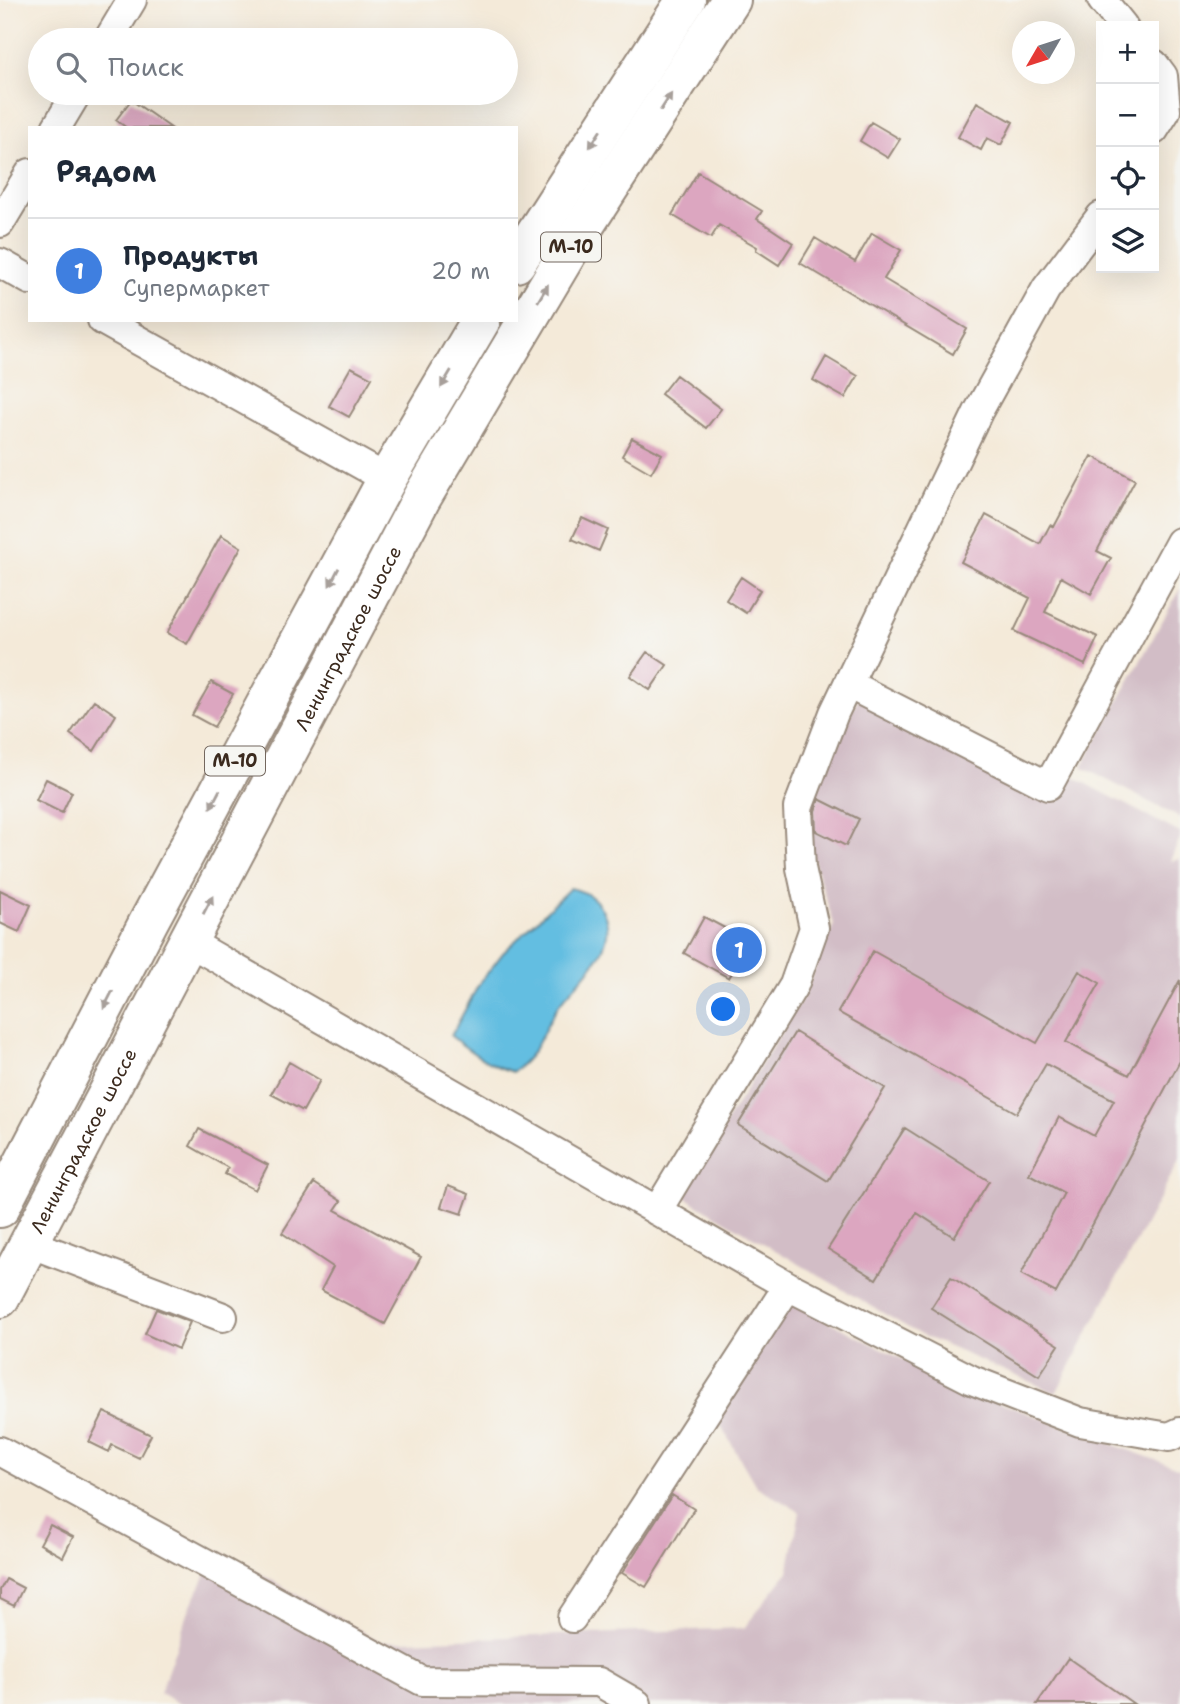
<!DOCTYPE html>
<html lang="ru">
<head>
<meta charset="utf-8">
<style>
	body { margin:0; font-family:"Shantell Sans",sans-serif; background:#f2f2f3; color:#1f2937 }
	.controls { position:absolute; right:21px; top:21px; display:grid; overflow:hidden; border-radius:0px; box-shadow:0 7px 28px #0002 }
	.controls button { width:63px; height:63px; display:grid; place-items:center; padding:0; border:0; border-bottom:2px solid #e0e1e3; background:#fff; color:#1f2937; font:35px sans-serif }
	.compass { position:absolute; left:1012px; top:21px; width:63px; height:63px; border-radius:50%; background:#fff; box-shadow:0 7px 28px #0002; rotate:231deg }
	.you { position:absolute; left:724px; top:1010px; width:24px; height:24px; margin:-18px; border:5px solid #fff; border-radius:50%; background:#1a73e8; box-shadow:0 0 0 10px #1a73e833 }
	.badge { display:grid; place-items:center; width:46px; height:46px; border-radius:50%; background:#c8321e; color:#fff; font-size:23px; font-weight:700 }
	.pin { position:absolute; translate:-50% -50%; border:4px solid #fff; box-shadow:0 2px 7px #0006 }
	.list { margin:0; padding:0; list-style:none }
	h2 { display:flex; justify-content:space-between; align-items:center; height:91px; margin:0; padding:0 28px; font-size:30px }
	h2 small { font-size:23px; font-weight:400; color:#747a83 }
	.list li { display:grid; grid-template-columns:46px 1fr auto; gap:21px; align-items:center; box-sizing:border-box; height:105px; padding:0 28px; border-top:2px solid #e0e1e3 }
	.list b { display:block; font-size:26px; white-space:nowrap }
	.list p { margin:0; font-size:23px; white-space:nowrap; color:#747a83 }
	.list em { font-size:23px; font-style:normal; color:#747a83 }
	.icon { flex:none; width:38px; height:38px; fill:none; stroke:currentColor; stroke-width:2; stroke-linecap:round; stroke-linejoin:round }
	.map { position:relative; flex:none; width:1180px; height:1704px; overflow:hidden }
	.search { position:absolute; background:#fff; box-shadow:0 7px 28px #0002; left:28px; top:28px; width:490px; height:77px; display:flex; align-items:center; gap:18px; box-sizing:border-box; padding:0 24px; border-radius:38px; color:#747a83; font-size:26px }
	.panel { position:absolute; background:#fff; box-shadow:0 7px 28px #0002; left:28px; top:126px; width:490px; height:196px; border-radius:0px }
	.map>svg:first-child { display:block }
	.industrial { fill:#d2bdc6 }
	.water { fill:#63bee1; stroke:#4f7480; stroke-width:2 }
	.building { fill:#dca6c0 }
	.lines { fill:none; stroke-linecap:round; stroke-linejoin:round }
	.minor-casing { stroke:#988a7c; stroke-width:32 }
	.highway-casing { stroke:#988a7c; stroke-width:42 }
	.minor { stroke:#fff; stroke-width:28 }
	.highway { stroke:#fff; stroke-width:38 }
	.oneway { fill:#a79f9a }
	.labels { text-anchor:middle; stroke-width:5; stroke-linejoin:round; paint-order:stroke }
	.shield { fill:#f6f6f2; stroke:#73675e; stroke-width:2 }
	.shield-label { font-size:18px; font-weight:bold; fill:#3b2a1e }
	.street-label { font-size:19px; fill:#3b2a1e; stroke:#f6f6f2 }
</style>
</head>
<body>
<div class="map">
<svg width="1180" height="1704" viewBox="0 0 1180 1704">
	<rect width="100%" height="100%" fill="#f6f6f2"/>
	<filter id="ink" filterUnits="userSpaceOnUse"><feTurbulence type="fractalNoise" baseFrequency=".0143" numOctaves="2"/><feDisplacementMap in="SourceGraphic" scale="14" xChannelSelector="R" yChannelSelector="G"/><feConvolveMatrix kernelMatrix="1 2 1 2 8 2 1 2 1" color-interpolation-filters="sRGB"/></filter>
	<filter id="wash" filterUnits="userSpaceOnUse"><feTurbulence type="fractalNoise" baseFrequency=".00686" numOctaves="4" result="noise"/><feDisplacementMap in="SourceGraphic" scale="28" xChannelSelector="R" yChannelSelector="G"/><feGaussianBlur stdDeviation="1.57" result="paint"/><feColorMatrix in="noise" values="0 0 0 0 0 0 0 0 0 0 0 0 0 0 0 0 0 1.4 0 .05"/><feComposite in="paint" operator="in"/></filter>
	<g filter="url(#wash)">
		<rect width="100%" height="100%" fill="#f4ead9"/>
		<path class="industrial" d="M1180 589V818L1082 767Z
			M861 694 1054 796 1066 773 1180 833V838L1170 861 1180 859V1159L1056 1393 919 1334 681 1195 802 999 834 924 804 831 826 756Z
			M790 1302 959 1388 1180 1469V1704H179L160 1693 190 1607 218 1550 381 1642 744 1628 788 1572 800 1512 756 1486 717 1419Z"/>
		<path class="water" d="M570 888C587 892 598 898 605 916 618 951 576 981 558 1006 540 1033 542 1049 513 1072 488 1065 471 1052 451 1036L479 984 503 953Z"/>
		<g id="blocks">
			<path class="building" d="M131 100 171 128H127L116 120Z
				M977 102 1013 122 1001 145 987 138 981 150 958 137Z
				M871 122 900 139 888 158 860 141Z
				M698 172 762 211 757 219 793 243 779 265 756 250 757 247 719 225 711 238 672 215Z
				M872 233 901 250 884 279 967 329 953 354 800 263 815 238 855 262Z
				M826 357 858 376 845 398 813 380Z
				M351 367 372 378 349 417 329 406Z
				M676 375 721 409 706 428 661 394Z
				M632 438 662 454 651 473 622 456Z
				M1092 456 1135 480 1097 551 1111 558 1091 594 1061 577 1045 612 1098 637 1085 665 1014 631 1030 598 961 562 986 515 1040 544 1050 525 1054 527Z
				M582 518 608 530 599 551 572 539Z
				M221 535 241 547 187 644 167 633Z
				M741 577 760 590 746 613 726 600Z
				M647 652 667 665 650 690 630 676Z
				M211 682 233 694 214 727 192 715Z
				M94 700 116 715 94 751 70 734Z
				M46 779 72 792 62 813 36 800Z
				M819 799 859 819 846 846 816 831 815 811Z
				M0 890 31 905 19 932 0 923Z
				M704 917 749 941 729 978 684 953Z
				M873 951 1037 1043 1079 971 1100 983 1066 1042 1129 1075 1180 980V1061L1056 1293 1021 1274 1064 1193 1029 1174 1059 1117 1094 1136 1114 1100 1046 1064 1017 1113 838 1012Z
				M795 1032 885 1088 828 1181 738 1125Z
				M289 1062 320 1080 303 1111 271 1094Z
				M905 1128 989 1181 954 1237 917 1213 876 1279 828 1249Z
				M199 1129 268 1165 255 1190 225 1174 228 1168 190 1146Z
				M314 1183 341 1201 335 1210 421 1257 385 1324 321 1290 333 1267 282 1233Z
				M448 1186 469 1194 462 1214 441 1207Z
				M951 1277 1059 1345 1039 1376 931 1308Z
				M156 1309 190 1322 178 1349 145 1334Z
				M104 1412 151 1435 139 1458 112 1445 109 1452 89 1442Z
				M672 1495 694 1509 646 1587 622 1573Z
				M50 1525 73 1537 63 1557 40 1544Z
				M6 1579 23 1588 14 1606 0 1599V1590Z
				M1068 1658 1134 1704H1037Z"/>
		</g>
	</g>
	<g filter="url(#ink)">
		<use href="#blocks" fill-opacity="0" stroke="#988a7c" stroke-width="2"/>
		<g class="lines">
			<defs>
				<path id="minor" d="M1102 0 1123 26
					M108 40 132 0
					M1154 64 1163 76 1166 111 1154 130
					M56 128 77 93
					M0 223 30 173
					M0 263 30 280
					M102 320 387 479
					M848 684 1048 786 1180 542
					M189 942 788 1286 972 1380 1080 1422 1169 1437 1180 1432
					M657 1211 794 985 814 928 801 868 798 808 834 713 978 412 1046 289 1101 216
					M29 1243 223 1317
					M0 1451 422 1681 599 1682 637 1704
					M572 1618 788 1286"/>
				<g id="highway">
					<path d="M516 263 686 0"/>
					<path d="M0 1208 149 921 387 479 481 320"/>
					<path id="s1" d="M0 1298 421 499 572 245 731 0"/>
				</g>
			</defs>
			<use href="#minor" class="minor-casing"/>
			<use href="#highway" class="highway-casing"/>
			<use href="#minor" class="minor"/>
			<use href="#highway" class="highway"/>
		</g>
		<defs><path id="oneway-solid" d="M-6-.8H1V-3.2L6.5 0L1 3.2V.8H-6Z" transform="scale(1.75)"/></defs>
		<g class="oneway">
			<use href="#oneway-solid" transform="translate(666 102) rotate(-57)"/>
			<use href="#oneway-solid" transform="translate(595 139) rotate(123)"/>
			<use href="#oneway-solid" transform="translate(543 293) rotate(-59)"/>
			<use href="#oneway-solid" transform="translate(446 379) rotate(121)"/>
			<use href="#oneway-solid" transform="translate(334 577) rotate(118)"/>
			<use href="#oneway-solid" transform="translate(215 799) rotate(118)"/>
			<use href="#oneway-solid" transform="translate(208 905) rotate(-62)"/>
			<use href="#oneway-solid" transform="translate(108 1000) rotate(117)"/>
		</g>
	</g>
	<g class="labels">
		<g class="shield">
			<rect x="541" y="232.5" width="60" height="29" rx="5"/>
			<rect x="205" y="746.5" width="60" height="29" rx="5"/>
		</g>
		<g class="shield-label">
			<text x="571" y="253">М-10</text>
			<text x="235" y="767">М-10</text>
		</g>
		<g class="street-label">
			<text dy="7" stroke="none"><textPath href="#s1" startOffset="746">Ленинградское шоссе</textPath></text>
			<text dy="7" stroke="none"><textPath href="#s1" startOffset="178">Ленинградское шоссе</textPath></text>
		</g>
	</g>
</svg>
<div class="controls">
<button>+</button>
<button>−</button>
<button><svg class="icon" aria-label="locate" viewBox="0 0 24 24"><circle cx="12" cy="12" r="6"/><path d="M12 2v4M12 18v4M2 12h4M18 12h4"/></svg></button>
<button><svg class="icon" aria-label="layers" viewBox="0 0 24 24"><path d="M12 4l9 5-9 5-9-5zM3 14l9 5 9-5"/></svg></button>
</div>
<svg class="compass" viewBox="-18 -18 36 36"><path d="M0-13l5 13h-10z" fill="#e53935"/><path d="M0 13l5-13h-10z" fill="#747a83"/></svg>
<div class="you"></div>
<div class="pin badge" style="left:739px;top:950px;background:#3f7fe0">1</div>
<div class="search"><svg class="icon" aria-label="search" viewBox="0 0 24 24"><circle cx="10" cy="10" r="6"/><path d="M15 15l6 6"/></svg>Поиск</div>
<section class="panel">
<h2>Рядом<small></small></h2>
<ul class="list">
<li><span class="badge" style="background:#3f7fe0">1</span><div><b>Продукты</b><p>Супермаркет</p></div><em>20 m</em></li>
</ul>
</section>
</div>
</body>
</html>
